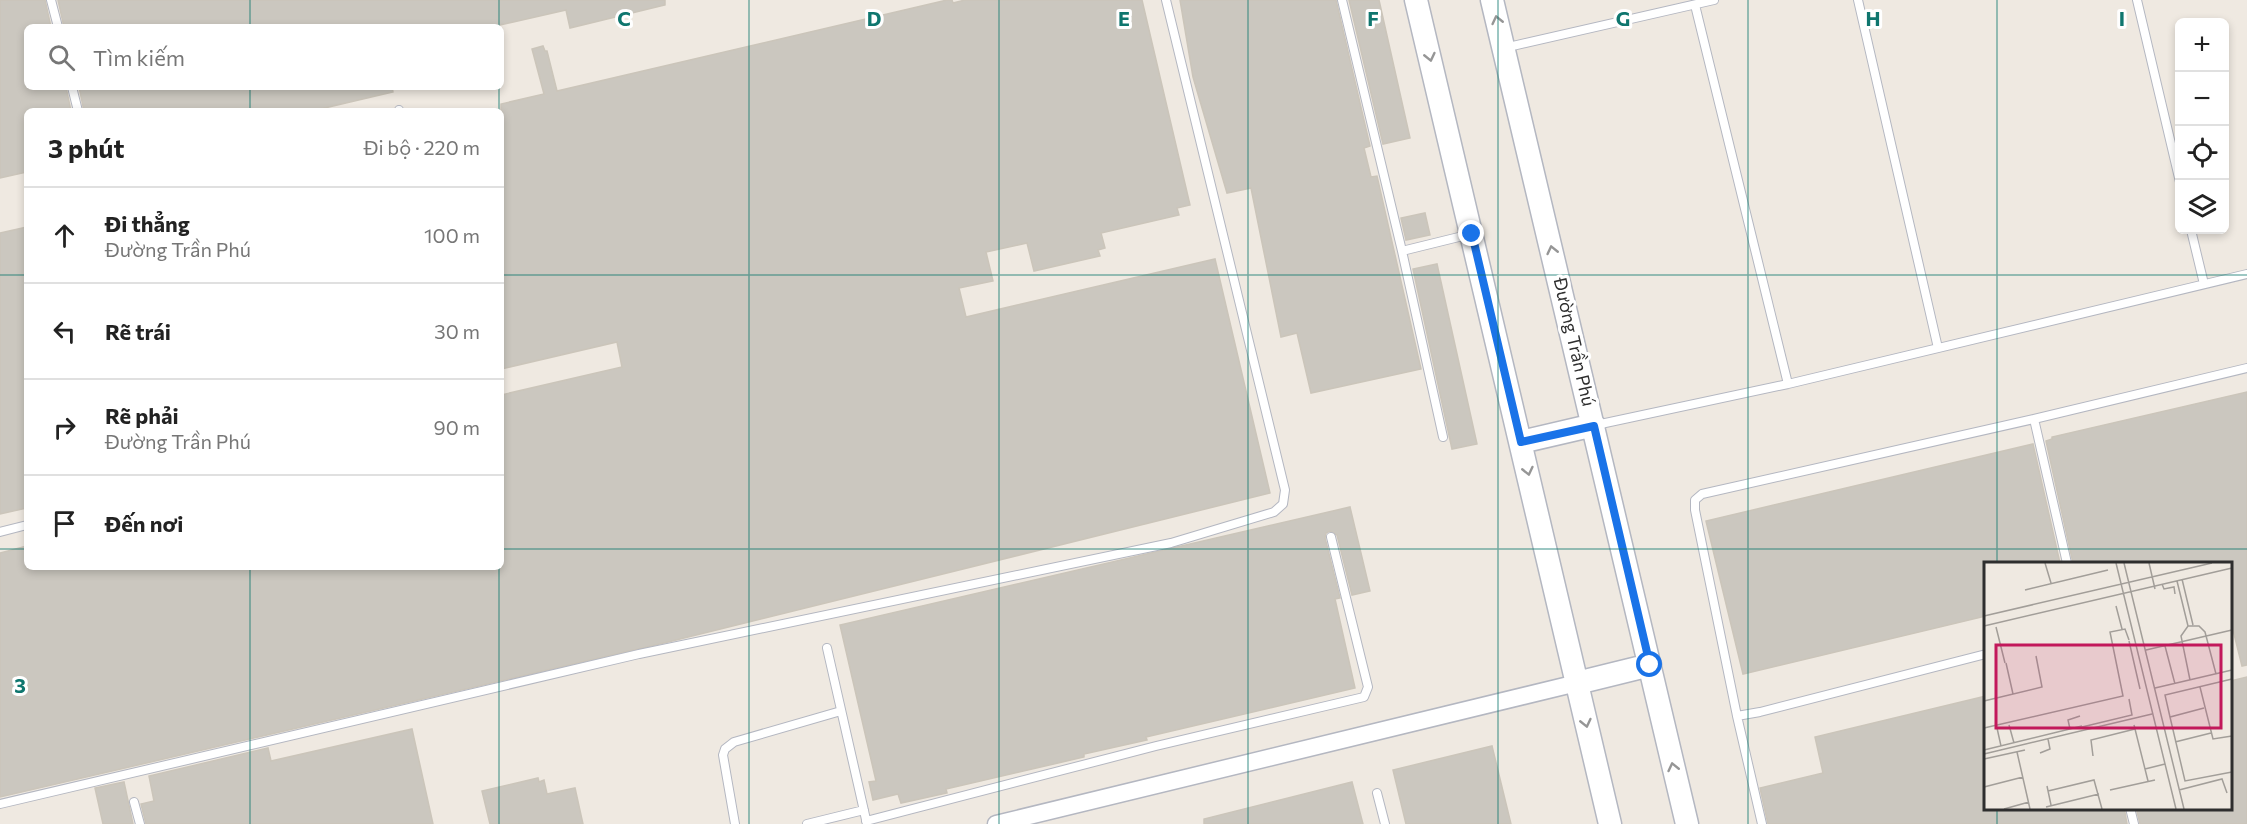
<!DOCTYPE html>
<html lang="vi">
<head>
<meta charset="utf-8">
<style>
	body { margin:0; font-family:Commissioner,sans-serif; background:#f6f6f6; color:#222 }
	.controls { position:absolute; right:18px; top:18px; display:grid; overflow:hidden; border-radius:9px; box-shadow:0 3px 9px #0003 }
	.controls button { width:54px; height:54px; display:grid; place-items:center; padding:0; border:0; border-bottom:2px solid #e0e0e0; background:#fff; color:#222; font:30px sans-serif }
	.stop { position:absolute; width:18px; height:18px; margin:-14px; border:4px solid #1a73e8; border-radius:50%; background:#fff }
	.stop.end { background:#1a73e8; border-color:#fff; box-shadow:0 2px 6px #0008 }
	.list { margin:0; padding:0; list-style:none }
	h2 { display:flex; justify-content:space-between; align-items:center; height:78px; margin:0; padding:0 24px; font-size:26px }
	h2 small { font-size:20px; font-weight:400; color:#767676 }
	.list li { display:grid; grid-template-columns:39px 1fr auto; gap:18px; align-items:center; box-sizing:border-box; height:96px; padding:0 24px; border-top:2px solid #e0e0e0 }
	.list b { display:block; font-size:22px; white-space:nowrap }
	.list p { margin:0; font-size:20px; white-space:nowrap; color:#767676 }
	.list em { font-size:20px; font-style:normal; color:#767676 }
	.icon { flex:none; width:33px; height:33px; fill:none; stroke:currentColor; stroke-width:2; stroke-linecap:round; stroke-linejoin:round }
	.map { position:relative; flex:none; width:2247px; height:824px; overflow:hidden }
	.search { position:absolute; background:#fff; box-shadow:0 3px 9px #0003; left:24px; top:24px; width:480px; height:66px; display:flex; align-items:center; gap:15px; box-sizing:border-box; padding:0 21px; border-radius:9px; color:#767676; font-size:22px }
	.panel { position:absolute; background:#fff; box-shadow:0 3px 9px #0003; left:24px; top:108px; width:480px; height:462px; border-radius:9px }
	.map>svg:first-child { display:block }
	.building { fill:#cbc7bf; stroke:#cbc5ba; stroke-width:1.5 }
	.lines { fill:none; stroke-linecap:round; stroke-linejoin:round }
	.service-casing { stroke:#b4b7c1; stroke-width:10 }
	.minor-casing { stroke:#b4b7c1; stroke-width:19 }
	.secondary-casing { stroke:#b4b7c1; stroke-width:25 }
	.service { stroke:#fff; stroke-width:8 }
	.minor { stroke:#fff; stroke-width:16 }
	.secondary { stroke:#fff; stroke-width:22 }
	.oneway { stroke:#969696 }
	.route { stroke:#1a73e8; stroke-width:8 }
	.grid { fill:none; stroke:#0f766e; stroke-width:1.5; stroke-opacity:0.55 }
	.labels { text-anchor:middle; stroke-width:6; stroke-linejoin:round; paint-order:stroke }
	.street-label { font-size:18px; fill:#2e2e2e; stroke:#fff }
	.inset-road { fill:none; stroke:#a29e99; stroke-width:1.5 }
	.view { fill:#c2185b; fill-opacity:0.15; stroke:#c2185b; stroke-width:3 }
	.inset-edge { fill:none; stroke:#2e2e2e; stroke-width:3 }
	.grid-label { font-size:20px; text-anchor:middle; font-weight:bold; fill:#0f766e; stroke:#fff; stroke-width:6; stroke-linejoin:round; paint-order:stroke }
</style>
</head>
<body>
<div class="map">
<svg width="2247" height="824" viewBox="0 0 2247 824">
	<rect width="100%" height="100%" fill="#efe9e1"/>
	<path class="building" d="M0 0H45L51 27H27V87H66L71 111H27V172L0 178Z
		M58 0H665V5L570 28 566 10 491 27H64Z
		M947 0H952L953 3 965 0H1142L1190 205 1177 208 1179 215 1101 233 1105 248 1098 250 1100 256 1034 271 1027 243 986 252 993 281 959 288 966 317 1215 259 1270 493 668 642 0 797V553L27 546V567H501V395L622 367 617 342 501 369V104L544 94 532 49 543 46 545 51H547L557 91Z
		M1180 0H1336L1370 146 1364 148 1371 177 1377 176 1421 369 1311 393 1297 333 1281 337 1251 188 1227 193 1193 77Z
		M1349 0H1379L1410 138 1383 144Z
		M79 87H392L393 92 312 111H84Z
		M1425 213 1430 235 1406 240 1401 218Z
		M27 227V508L0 514V233Z
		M1437 264 1477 444 1452 449 1413 269Z
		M2247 392V665L2242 666 2230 618V563H2073L2046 441 2052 439V437Z
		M2033 444 2060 563H1986V616L1743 674 1706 521Z
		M1350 507 1370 591 1352 595 1337 535 1330 531 1326 533 1325 538 1340 598 1335 599 1355 688 1146 737 1147 740 1084 754V757L946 789 947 793 901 803 898 794 873 800 869 782 876 781 840 625Z
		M2247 677V824H2140L2136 807H2230V681Z
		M1986 696V807H2124L2127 824H1768L1760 788 1823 773 1815 737Z
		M412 729 433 824H146L141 804 154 801 149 776 268 748 271 761Z
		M1492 746 1511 824H1406L1393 770Z
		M538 778 539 782 544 780 547 794 575 788 583 824H490L482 791Z
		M124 782 133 824H103L95 788Z
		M1352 782 1363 824H1204V819Z"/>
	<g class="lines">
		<defs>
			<path id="service" d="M51 0 58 27
				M1342 0 1402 251 1443 437
				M1858 0 1938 348
				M2137 0 2180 182
				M1695 5 1788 384
				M1504 48 1714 0
				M72 87 78 111
				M399 110V111
				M2191 230 2204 284
				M1402 251 1471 234
				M2034 419 2067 563
				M1596 425 1788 384 2247 274
				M0 532 27 525
				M827 648 867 824
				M1986 654 1760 712 1737 716 1695 510V500L1702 494 2034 419 2247 368
				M1737 716 1762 824
				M1377 793 1385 824
				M134 802 140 824
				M0 804 639 654 1171 543 1274 512 1283 504 1285 490 1166 0
				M2130 808 2134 824
				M866 821 1156 746 1364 697 1368 687 1331 537
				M735 824 723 755 725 749 734 742 841 711
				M807 824 864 810"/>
			<path id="minor" d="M996 824 1577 683"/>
			<path id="secondary" d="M1416 0 1610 824
				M1492 0 1687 824
				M1521 442 1594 425
				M1577 683 1650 665"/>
		</defs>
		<use href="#service" class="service-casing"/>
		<use href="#minor" class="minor-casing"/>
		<use href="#secondary" class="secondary-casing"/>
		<use href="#service" class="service"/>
		<use href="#minor" class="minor"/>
		<use href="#secondary" class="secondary"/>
	</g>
	<defs><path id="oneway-chevron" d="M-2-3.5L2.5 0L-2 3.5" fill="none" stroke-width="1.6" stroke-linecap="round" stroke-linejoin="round" transform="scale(1.5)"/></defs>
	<g class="oneway">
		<use href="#oneway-chevron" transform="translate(1497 20) rotate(-103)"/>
		<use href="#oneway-chevron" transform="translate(1430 57) rotate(77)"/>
		<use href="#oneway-chevron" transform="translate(1552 250) rotate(-103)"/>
		<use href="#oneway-chevron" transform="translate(1528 471) rotate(77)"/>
		<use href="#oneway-chevron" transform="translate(1586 723) rotate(77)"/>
		<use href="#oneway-chevron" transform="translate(1673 767) rotate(-103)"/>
	</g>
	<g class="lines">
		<path class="route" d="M1472 234 1521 442 1594 426 1650 665"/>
	</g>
	<path class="grid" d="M250 0V27M499 0V27M749 0V824M999 0V824M1248 0V824M1498 0V824M1748 0V824M1997 0V563M250 87V111M499 87V111M0 275H27M501 275H2247M0 549H27M501 549H2247M250 567V824M499 567V824M1997 808V824"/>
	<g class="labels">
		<g class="street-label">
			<text transform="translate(1574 342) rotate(77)" y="6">Đường Trần Phú</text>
		</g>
	</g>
	<g transform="translate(1984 562)">
		<rect width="248" height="248" fill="#efe9e1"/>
		<path class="inset-road" d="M61 1 67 21M132 1 192 247M140 1 200 247M165 1 171 27M198 17 209 63M193 19 204 64M178 22 180 27 190 25 191 32M41 28 124 8M132 44 138 67M0 54 228 1M0 64 248 6M12 65 21 101M145 79 156 127M181 84 191 122M162 88 248 68M22 101 29 132M206 118 197 74 204 64H215L221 70 232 112M216 125 229 177 248 174M171 126 248 108M0 139 58 125 52 94M220 146 186 155 181 133 248 117M186 155 201 219 248 210M25 163 30 181M150 163 164 219M98 165 148 153 145 137M0 166 139 134 126 70 141 67 145 78M13 166 17 184M86 167 84 158 96 154M191 180 227 171M0 188 98 164M33 190 46 247M56 191 66 187 64 177M0 192 168 152M109 194 107 178 151 167M0 197 41 188M161 207 181 202M63 224 67 243M0 225 39 215M126 228 171 218M195 228 238 217 243 231M64 229 110 218 118 247M62 245 115 232M20 247 45 240"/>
		<path class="view" d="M12 83H237V166H12Z"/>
		<rect width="248" height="248" class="inset-edge"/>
	</g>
	<g class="grid-label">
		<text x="624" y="26">C</text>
		<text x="874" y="26">D</text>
		<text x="1124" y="26">E</text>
		<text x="1373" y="26">F</text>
		<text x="1623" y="26">G</text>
		<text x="1873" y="26">H</text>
		<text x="2122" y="26">I</text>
		<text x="20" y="693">3</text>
	</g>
</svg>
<div class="controls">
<button>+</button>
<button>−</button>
<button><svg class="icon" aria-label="locate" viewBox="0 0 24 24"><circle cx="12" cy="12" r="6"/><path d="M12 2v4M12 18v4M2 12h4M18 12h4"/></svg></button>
<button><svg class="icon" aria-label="layers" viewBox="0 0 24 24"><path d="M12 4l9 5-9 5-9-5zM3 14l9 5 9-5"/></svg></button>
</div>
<div class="stop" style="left:1650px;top:665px"></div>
<div class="stop end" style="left:1472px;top:234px"></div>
<div class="search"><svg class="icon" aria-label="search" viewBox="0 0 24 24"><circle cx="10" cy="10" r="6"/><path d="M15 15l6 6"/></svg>Tìm kiếm</div>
<section class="panel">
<h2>3 phút<small>Đi bộ · 220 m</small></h2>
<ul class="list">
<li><svg class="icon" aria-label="ahead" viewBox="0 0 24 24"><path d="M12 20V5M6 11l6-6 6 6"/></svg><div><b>Đi thẳng</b><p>Đường Trần Phú</p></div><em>100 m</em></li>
<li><svg class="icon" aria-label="left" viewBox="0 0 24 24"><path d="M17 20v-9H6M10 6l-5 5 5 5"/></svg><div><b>Rẽ trái</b></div><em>30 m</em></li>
<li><svg class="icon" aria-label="right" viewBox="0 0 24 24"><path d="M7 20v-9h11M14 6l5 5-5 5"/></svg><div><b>Rẽ phải</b><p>Đường Trần Phú</p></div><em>90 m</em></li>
<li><svg class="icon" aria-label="arrive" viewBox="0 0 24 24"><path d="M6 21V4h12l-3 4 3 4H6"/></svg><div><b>Đến nơi</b></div></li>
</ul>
</section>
</div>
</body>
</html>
